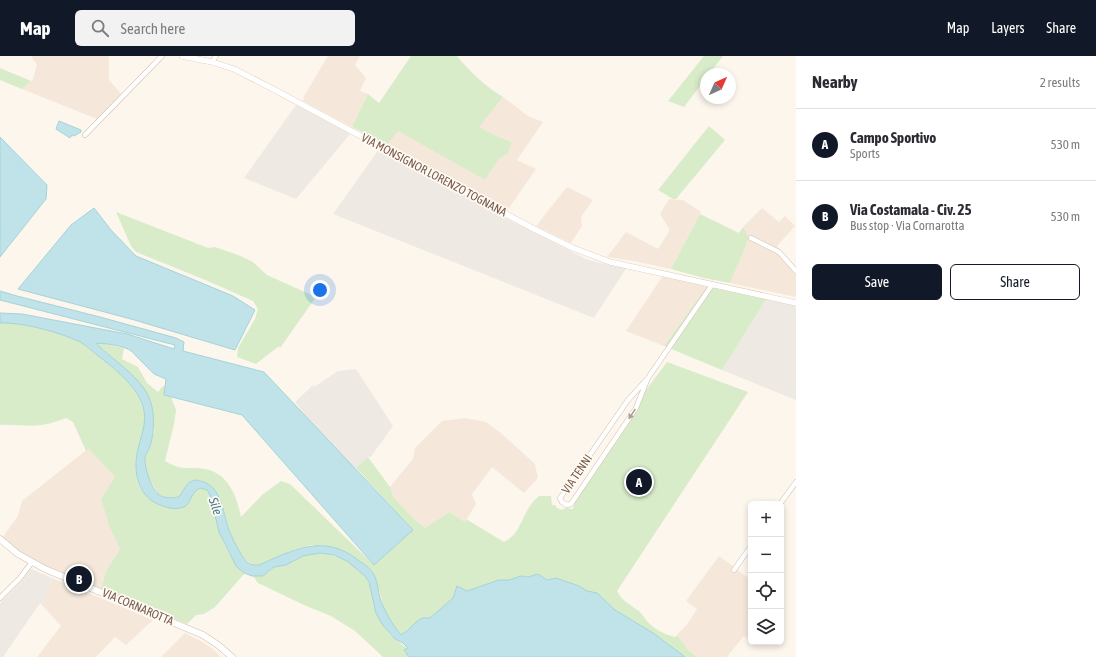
<!DOCTYPE html>
<html lang="en">
<head>
<meta charset="utf-8">
<style>
	body { margin:0; font-family:"Asap Condensed",sans-serif; background:#f2f2f3; color:#2b2b33 }
	.controls { position:absolute; right:12px; bottom:12px; display:grid; overflow:hidden; border-radius:6px; box-shadow:0 2px 6px #0003 }
	.controls button { width:36px; height:36px; display:grid; place-items:center; padding:0; border:0; border-bottom:1px solid #e1e1e2; background:#fff; color:#2b2b33; font:20px sans-serif }
	.compass { position:absolute; left:700px; top:12px; width:36px; height:36px; border-radius:50%; background:#fff; box-shadow:0 2px 6px #0003; rotate:45deg }
	.you { position:absolute; left:320px; top:234px; width:14px; height:14px; margin:-10px; border:3px solid #fff; border-radius:50%; background:#1a73e8; box-shadow:0 0 0 6px #1a73e833 }
	.badge { display:grid; place-items:center; width:26px; height:26px; border-radius:50%; background:#111827; color:#fff; font-size:13px; font-weight:700 }
	.pin { position:absolute; translate:-50% -50%; border:2px solid #fff; box-shadow:0 1px 4px #0006 }
	.list { margin:0; padding:0; list-style:none }
	h2 { display:flex; justify-content:space-between; align-items:center; height:52px; margin:0; padding:0 16px; font-size:17px }
	h2 small { font-size:13px; font-weight:400; color:#7c7c81 }
	.list li { display:grid; grid-template-columns:26px 1fr auto; gap:12px; align-items:center; box-sizing:border-box; height:72px; padding:0 16px; border-top:1px solid #e1e1e2 }
	.list b { display:block; font-size:15px; white-space:nowrap }
	.list p { margin:0; font-size:13px; white-space:nowrap; color:#7c7c81 }
	.list em { font-size:13px; font-style:normal; color:#7c7c81 }
	.actions { display:flex; gap:8px; padding:12px 16px }
	.actions a { flex:1; padding:9px 0; border:1px solid #111827; border-radius:6px; text-align:center; font-size:14px; color:#111827 }
	.actions .main { background:#111827; color:#fff }
	.icon { flex:none; width:22px; height:22px; fill:none; stroke:currentColor; stroke-width:2; stroke-linecap:round; stroke-linejoin:round }
	.map { position:relative; flex:none; width:796px; height:601px; overflow:hidden }
	header { display:flex; align-items:center; gap:24px; box-sizing:border-box; height:56px; padding:0 20px; background:#111827; color:#fff }
	header strong { font-size:19px }
	nav { display:flex; gap:22px; margin-inline-start:auto; font-size:14px }
	.search { width:280px; height:36px; background:#f2f2f3; display:flex; align-items:center; gap:10px; box-sizing:border-box; padding:0 14px; border-radius:6px; color:#7c7c81; font-size:15px }
	main { display:flex }
	aside { flex:1; background:#fff }
	.map>svg:first-child { display:block }
	.residential { fill:#f5e8da }
	.industrial { fill:#efe9e4 }
	.green { fill:#d8ecc9 }
	.water { fill:#bfe3e8; stroke:#a5d3da }
	.lines { fill:none; stroke-linecap:round; stroke-linejoin:round }
	.minor-casing { stroke:#d1beb0; stroke-width:5.5 }
	.tertiary-casing { stroke:#d1beb0; stroke-width:6 }
	.secondary-casing { stroke:#d6c0b0; stroke-width:7 }
	.minor { stroke:#fff; stroke-width:4.5 }
	.tertiary { stroke:#fff; stroke-width:5.5 }
	.secondary { stroke:#fff; stroke-width:6 }
	.oneway { fill:#af9d94 }
	.labels { text-anchor:middle; stroke-width:3.5; stroke-linejoin:round; paint-order:stroke }
	.street-label { font-size:12px; fill:#7a5c4d; stroke:#fffaf3 }
	.water-label { font-size:13px; font-style:italic; fill:#437c86; stroke:#fffaf3 }
</style>
</head>
<body>
<header>
<strong>Map</strong>
<div class="search"><svg class="icon" aria-label="search" viewBox="0 0 24 24"><circle cx="10" cy="10" r="6"/><path d="M15 15l6 6"/></svg>Search here</div>
<nav><a>Map</a><a>Layers</a><a>Share</a></nav>
</header>
<main>
<div class="map">
<svg width="796" height="601" viewBox="0 0 796 601">
	<rect width="100%" height="100%" fill="#fdf6ec"/>
	<path class="residential" d="M32 0H109V24L125 42 102 65 22 33 33 23 37 8 33 4Z
		M328 0H360L355 9 366 22 360 35 368 38 352 71 303 45 304 40Z
		M503 41 528 60 543 66 517 104 536 113 507 155 387 89 398 74 485 124 499 103 505 98 512 86 499 81 479 71Z
		M567 131 593 144 581 161 582 170 571 187 536 170Z
		M669 143 683 144 701 156 671 213 634 205 607 201 626 176 658 193 670 174 660 158Z
		M762 152 779 166 785 160 795 170 777 190 796 216V241L730 227 749 182 743 171Z
		M664 218 707 230 664 290 626 275Z
		M465 362 486 366 502 378 535 408 538 422 524 437 492 411 472 438 476 448 465 466 449 456 425 472 414 463 394 442 390 431 413 403 415 392 442 365Z
		M89 392 116 421 101 443 109 470 120 493 106 515 101 533 50 512 21 498 2 482 18 460 22 445Z
		M719 500 751 524V576L747 582 744 580 727 601H697L689 595 677 579 688 567 697 553 686 545Z
		M52 522 153 564 126 589 115 581 96 601H37L61 570 42 549Z
		M185 577 199 584 213 593 221 601H161Z"/>
	<path class="industrial" d="M296 49 350 78 296 143 244 122Z
		M379 93 466 139 496 157 586 203 600 207 627 211 594 262 333 158Z
		M767 242 796 248V344L722 314Z
		M356 313 393 370 370 402V400L351 417 295 346 313 329 314 331 338 315Z
		M31 513 52 522 42 549 40 547 3 601H0V547L21 526Z"/>
	<path class="green" d="M411 0H457C470 16 485 30 503 41L479 71 499 81 512 86 507 99H505L499 103 485 124 398 75 387 89 352 71 368 38 379 47Z
		M704 0H723L709 18H706V22L684 51 668 45Z
		M0 12 31 25 22 33 0 24Z
		M709 70 725 84 676 143H673L658 134Z
		M116 156 208 192 215 191 238 199 253 206 267 219 316 241 280 292 279 290 256 308 237 301 238 292 255 263 258 253 253 245 203 223 136 196 131 190Z
		M700 158 739 177 743 171 749 182 730 227 704 222 671 213Z
		M707 230 767 242 722 314 664 290Z
		M0 267C20 266 65 277 83 287 89 291 94 297 99 301 119 316 144 336 145 363 146 372 142 379 140 387 136 400 133 419 140 432 143 437 148 441 153 445L192 439 194 435 200 432 207 434C213 442 213 453 216 463 219 480 232 508 245 517L215 551 204 558 196 559 187 568 101 533 106 515 120 493 109 470 101 443 115 421 89 393 86 395 73 366 66 362C58 365 50 368 41 369 28 371 14 368 0 369Z
		M95 286 124 292 122 303 138 311 147 327 158 336 163 330 167 331 176 354 174 368 165 405C179 413 182 412 197 412 226 413 236 436 241 461L262 439 281 425 290 428 374 509 413 474 356 412 368 401 390 431 394 442 414 463 425 472 449 456 465 466 466 463 504 486C520 478 521 463 530 450 532 446 536 443 539 440H551L552 449H555L557 452 562 454 566 452 573 453 575 446 638 349 643 338 667 306 748 336 617 535C622 545 632 550 640 556 644 560 646 565 650 568 656 574 666 579 675 581L677 579 689 595 697 601H685L640 569 615 554 597 537 586 535 579 530 556 522 547 524 538 518 528 521 521 520 509 524H499L467 535 446 548 430 562C416 562 412 572 401 579L386 558 375 521 369 512 312 489 293 494 259 509C229 508 228 448 212 431 209 428 205 427 202 425 199 424 196 424 193 425 186 427 183 436 179 441L166 442 158 438 146 417 145 401 150 390 154 375V365L152 352 138 326Z
		M320 497C347 501 367 512 374 541 376 550 376 558 382 567 385 572 391 580 396 584 400 587 404 589 408 593L404 595 409 601H383L355 575 331 560 304 549 258 527 253 520H258L268 517 274 511 286 509 303 500Z"/>
	<path class="water" d="M59 65 81 74V76L74 80 72 79 70 82 56 73Z
		M0 81 47 129 46 143 0 201Z
		M94 152 111 174 136 200 233 240 255 254 235 294 131 263 18 233 71 169Z
		M0 235 17 240 100 261 176 282 184 286 183 295 264 316 413 474 374 509 242 359 164 339 166 323 154 318 136 300C130 289 107 288 96 287 112 304 136 317 148 339 155 354 155 374 150 390 149 394 146 397 145 401 144 411 151 432 158 438 164 443 172 442 179 441 183 436 186 427 192 425 197 423 200 425 204 426 221 432 223 456 228 471 231 480 240 499 247 506 251 509 255 509 259 509 293 494 324 477 358 504 365 509 372 513 375 521 378 528 378 535 380 542 385 556 392 568 401 579L408 574 416 566 422 562H430L453 542 457 530 467 535 499 524H509L521 520 528 521 538 518 547 524 556 522 579 530 587 535 597 537 615 554 653 577 685 601H409L404 594 408 592 403 587 395 583 382 568 376 557 369 526 364 519 347 505 334 499 320 497 303 500 286 509 274 511 263 520H252L244 517 236 510 219 476 210 439 207 434 200 432C188 438 192 451 180 452 172 454 161 450 154 446 137 436 134 415 137 398 140 381 148 368 143 350 136 329 114 312 97 299 92 295 87 290 82 287 63 277 22 266 0 267V257L22 258 127 278 174 293 175 289 0 244Z"/>
	<g class="lines">
		<defs>
			<path id="minor" d="M212 6 216 0
				M85 79 162 0
				M751 182 779 196 796 215
				M648 322 636 352 571 448 567 449 562 446 560 442 628 344 648 322 712 229
				M780 448 796 426
				M734 514 751 490
				M0 542 20 522 32 506"/>
			<path id="tertiary" d="M182 0 212 6 234 13 275 34 534 173 573 192 610 206 796 247"/>
			<path id="secondary" d="M0 483 18 498 45 513 203 579 218 589 232 601"/>
		</defs>
		<use href="#minor" class="minor-casing"/>
		<use href="#tertiary" class="tertiary-casing"/>
		<use href="#secondary" class="secondary-casing"/>
		<use href="#minor" class="minor"/>
		<use href="#tertiary" class="tertiary"/>
		<use href="#secondary" class="secondary"/>
	</g>
	<defs><path id="oneway-solid" d="M-6-.8H1V-3.2L6.5 0L1 3.2V.8H-6Z"/></defs>
	<use class="oneway" href="#oneway-solid" transform="translate(632 358) rotate(124)"/>
	<g class="labels">
		<g class="street-label">
			<text transform="translate(434 119) rotate(28)" y="4">VIA MONSIGNOR LORENZO TOGNANA</text>
			<text transform="translate(577 418) rotate(-56)" y="4">VIA TENNI</text>
			<text transform="translate(138 551) rotate(23)" y="4">VIA CORNAROTTA</text>
		</g>
		<g class="water-label">
			<text transform="translate(216 450) rotate(72)" y="5">Sile</text>
		</g>
	</g>
</svg>
<div class="controls">
<button>+</button>
<button>−</button>
<button><svg class="icon" aria-label="locate" viewBox="0 0 24 24"><circle cx="12" cy="12" r="6"/><path d="M12 2v4M12 18v4M2 12h4M18 12h4"/></svg></button>
<button><svg class="icon" aria-label="layers" viewBox="0 0 24 24"><path d="M12 4l9 5-9 5-9-5zM3 14l9 5 9-5"/></svg></button>
</div>
<svg class="compass" viewBox="-18 -18 36 36"><path d="M0-13l5 13h-10z" fill="#e53935"/><path d="M0 13l5-13h-10z" fill="#7c7c81"/></svg>
<div class="you"></div>
<div class="pin badge" style="left:639px;top:426px">A</div>
<div class="pin badge" style="left:79px;top:523px">B</div>
</div>
<aside>
<h2>Nearby<small>2 results</small></h2>
<ul class="list">
<li><span class="badge">A</span><div><b>Campo Sportivo</b><p>Sports</p></div><em>530 m</em></li>
<li><span class="badge">B</span><div><b>Via Costamala - Civ. 25</b><p>Bus stop · Via Cornarotta</p></div><em>530 m</em></li>
</ul>
<div class="actions"><a class="main">Save</a><a>Share</a></div>
</aside>
</main>
</body>
</html>
